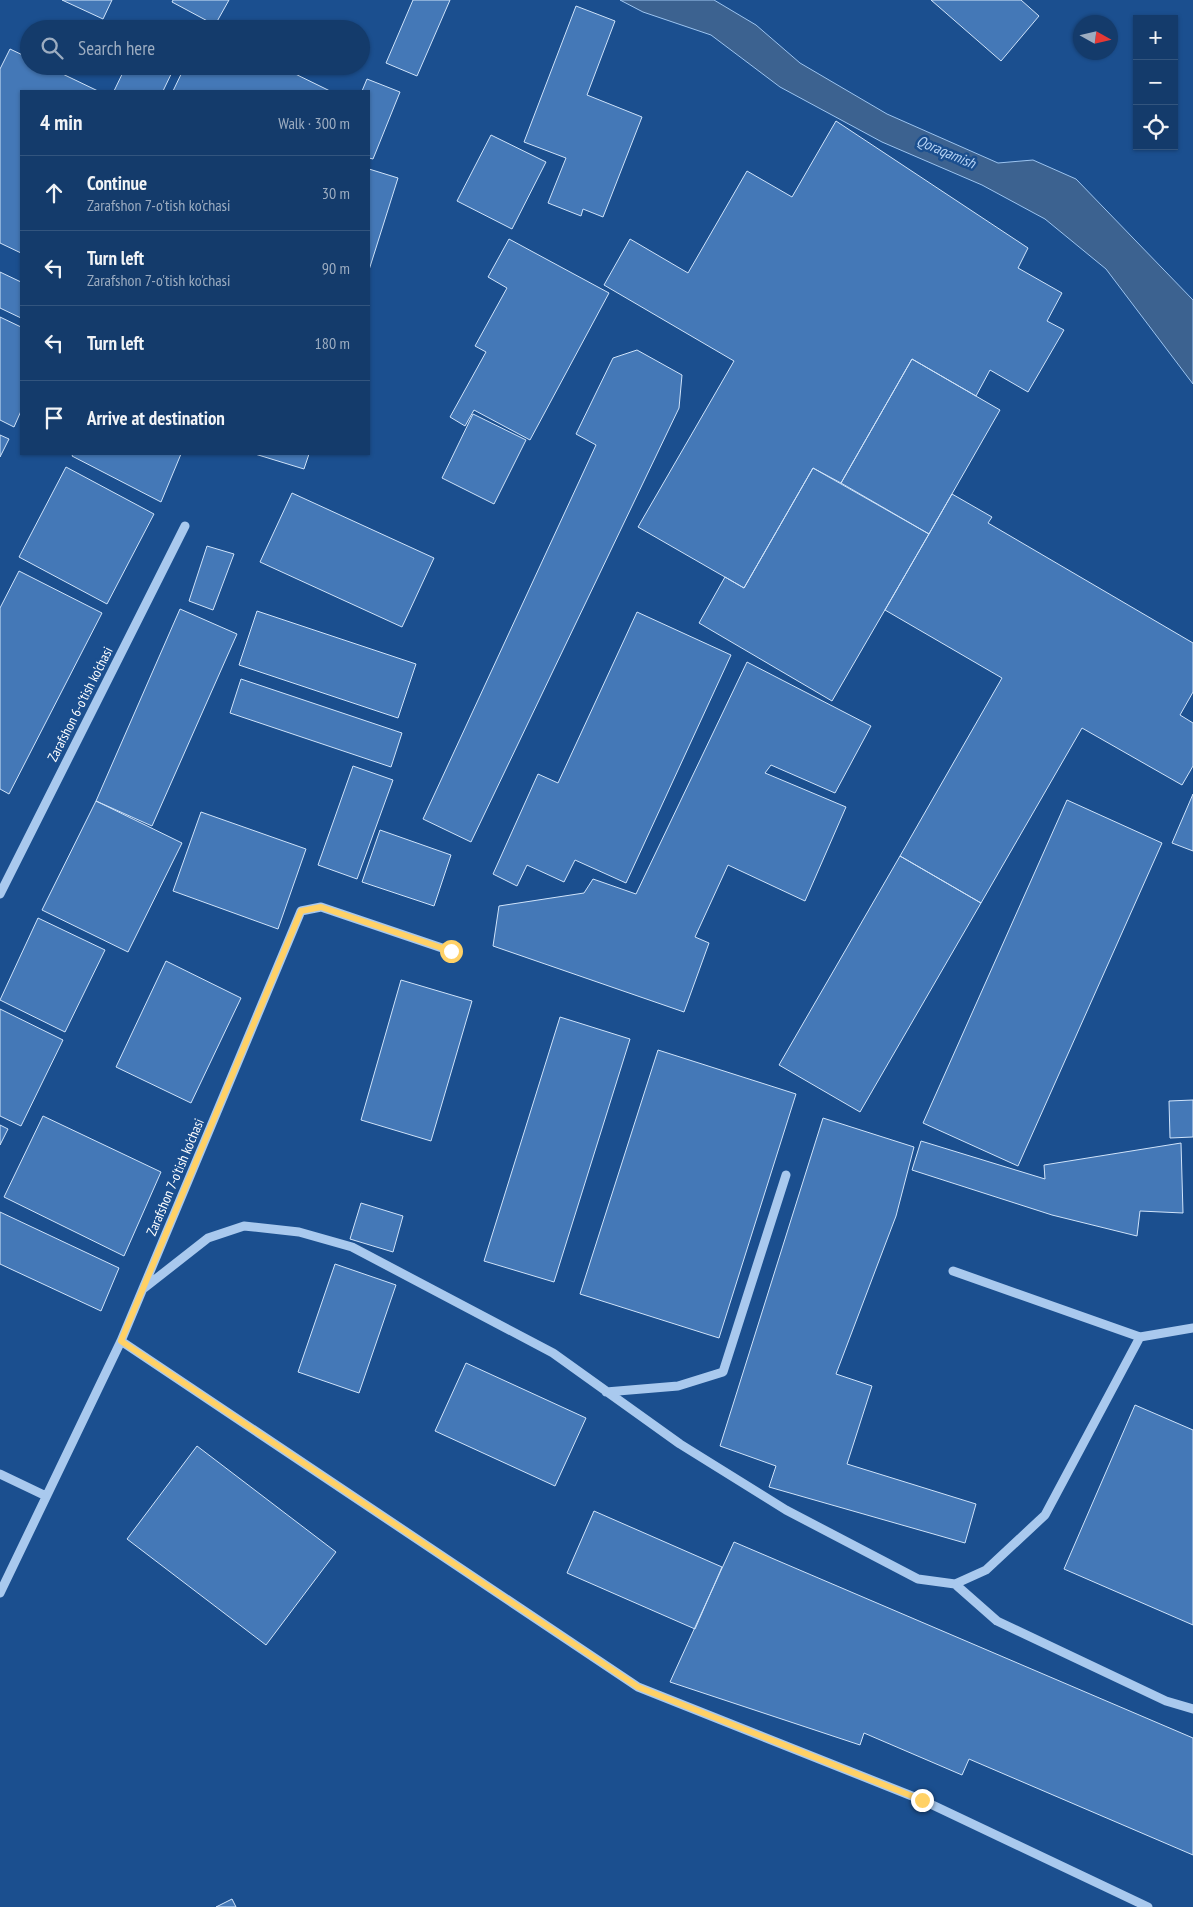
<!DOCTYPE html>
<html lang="en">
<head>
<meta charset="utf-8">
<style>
	body { margin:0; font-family:"PT Sans Narrow",sans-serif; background:#214673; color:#f1f3f6 }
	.controls { position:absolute; right:15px; top:15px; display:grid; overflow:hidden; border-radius:0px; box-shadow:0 1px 4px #0004 }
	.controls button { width:45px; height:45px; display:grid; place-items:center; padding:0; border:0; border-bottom:1px solid #33557e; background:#143b6b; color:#f1f3f6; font:25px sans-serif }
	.compass { position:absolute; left:1073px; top:15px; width:45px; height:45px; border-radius:50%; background:#143b6b; box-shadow:0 1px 4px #0004; rotate:98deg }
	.stop { position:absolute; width:15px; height:15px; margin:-11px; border:4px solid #ffd166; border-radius:50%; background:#fff }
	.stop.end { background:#ffd166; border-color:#fff; box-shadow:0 1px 5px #0008 }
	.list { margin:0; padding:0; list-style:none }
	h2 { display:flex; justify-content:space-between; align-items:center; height:65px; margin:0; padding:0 20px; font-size:21px }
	h2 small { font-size:16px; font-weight:400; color:#9dadc1 }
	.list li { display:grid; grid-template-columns:32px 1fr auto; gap:15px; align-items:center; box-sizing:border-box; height:75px; padding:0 20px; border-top:1px solid #33557e }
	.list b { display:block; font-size:19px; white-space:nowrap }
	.list p { margin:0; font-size:16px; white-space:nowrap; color:#9dadc1 }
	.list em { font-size:16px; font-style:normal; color:#9dadc1 }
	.icon { flex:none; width:28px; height:28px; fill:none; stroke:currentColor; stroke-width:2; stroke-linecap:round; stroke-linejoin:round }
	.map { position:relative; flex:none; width:1193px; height:1907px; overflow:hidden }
	.search { position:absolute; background:#143b6b; box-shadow:0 1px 4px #0004; left:20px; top:20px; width:350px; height:55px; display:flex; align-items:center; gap:12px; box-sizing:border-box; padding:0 18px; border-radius:28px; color:#9dadc1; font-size:19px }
	.panel { position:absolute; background:#143b6b; box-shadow:0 1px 4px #0004; left:20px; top:90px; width:350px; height:365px; border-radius:0px }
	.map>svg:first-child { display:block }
	.water { fill:#3c6290; stroke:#9cc4f0 }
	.building { fill:#4478b7; stroke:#cfe3fa }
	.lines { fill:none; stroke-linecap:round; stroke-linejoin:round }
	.minor { stroke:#a9c9ee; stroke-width:9 }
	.route { stroke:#ffd166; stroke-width:6 }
	.labels { text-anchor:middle; stroke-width:5; stroke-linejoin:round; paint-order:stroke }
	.street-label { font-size:14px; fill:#fff; stroke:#1b4f8f }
	.water-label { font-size:15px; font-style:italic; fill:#b5d3f5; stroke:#1b4f8f }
</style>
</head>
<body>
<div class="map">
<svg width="1193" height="1907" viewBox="0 0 1193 1907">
	<rect width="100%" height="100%" fill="#1b4f8f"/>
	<path class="water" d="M620 0H714L756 25 800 63 887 114 998 163 1033 160 1076 179 1193 300V384L1106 269 1045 219 982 185 882 142 780 87 711 35 643 12Z"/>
	<path class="building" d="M62 0H112L103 19Z
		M173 0H229L215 25 172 2Z
		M413 0H450L417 76 386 63Z
		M931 0H1021L1039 16 1001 61Z
		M576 6 615 21 587 95 642 117 603 217 583 209 581 216 548 203 566 158 524 142Z
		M10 49 29 58V66H46L98 91H21V253L0 243V69Z
		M126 66H175L163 91H114Z
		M185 66H279L330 91H173Z
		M367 79 400 92 373 159 369 158V91H362Z
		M836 121 1028 248 1018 268 1062 293 1047 321 1064 330 1028 392 990 370 976 396 912 359 841 483 813 468 744 588 638 527 734 361 604 285 630 239 688 273 747 171 792 197Z
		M491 135 546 162 512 229 457 201Z
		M369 169 398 178 369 270Z
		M509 239 609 293 530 440 474 410 465 426 450 417 486 352 475 346 507 288 488 277Z
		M0 272 21 282V318L0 308Z
		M0 317 21 327V411L14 427 0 420Z
		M637 350 682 375 679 408 471 842 423 819 596 445 576 434 613 358Z
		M912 359 1000 410 929 534 841 483Z
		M473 414 526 440 494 504 442 478Z
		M0 435 9 439 0 457Z
		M73 454H181L161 502 72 456Z
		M255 454H309L304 469Z
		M66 467 154 514 107 604 19 557Z
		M813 468 929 534 832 701 699 623 725 577 744 588Z
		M292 493 434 558 402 627 260 562Z
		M952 494 992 517 988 523 1193 643V692L1180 715 1193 723V766L1182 785 1082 728 981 903 900 856 1002 678 885 610Z
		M207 546 234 554 213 610 189 601Z
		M19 571 102 613 9 794 0 789V608Z
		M180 609 237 634 152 826 96 801Z
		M257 611 416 664 398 718 239 665Z
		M637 612 731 655 626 883 575 860 564 882 527 865 517 886 493 874 538 774 558 783Z
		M747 662 871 726 835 793 771 765 765 773 846 807 805 901 728 865 695 937 709 943 684 1012 493 946 499 906 584 893 593 879 636 894Z
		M241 679 402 733 391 767 230 713Z
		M353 766 393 780 357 879 318 865Z
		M1193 794V851L1172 843Z
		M1067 800 1162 843 1018 1166 923 1123Z
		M96 801 182 843 128 952 42 910Z
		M201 812 306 849 278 929 173 891Z
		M380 830 451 855 434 906 362 882Z
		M900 856 981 903 860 1112 779 1065Z
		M38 918 105 950 65 1032 0 1000Z
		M166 961 241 998 191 1103 116 1067Z
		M401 980 472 1001 431 1141 361 1120Z
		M0 1009 63 1040 21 1126 0 1116Z
		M560 1017 630 1039 554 1282 484 1261Z
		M658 1050 796 1094 719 1338 580 1294Z
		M1193 1100V1137L1170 1138 1169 1101Z
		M43 1116 161 1172 124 1256 4 1197Z
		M823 1118 914 1147 896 1216 836 1374 872 1386 847 1464 976 1504 965 1543 769 1487 776 1466 720 1446Z
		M0 1125 8 1129 0 1145Z
		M921 1141 1045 1179 1044 1165 1181 1143 1183 1213 1140 1211 1137 1236 1052 1215 912 1170Z
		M361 1203 403 1216 393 1252 350 1239Z
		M0 1212 119 1268 101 1311 0 1264Z
		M335 1264 396 1285 359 1393 298 1372Z
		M466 1363 586 1418 555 1486 435 1431Z
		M1135 1405 1193 1430V1625L1064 1569Z
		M197 1446 336 1552 266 1645 127 1539Z
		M594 1511 722 1567 695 1629 567 1573Z
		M734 1542 1193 1738V1855L969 1759 962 1775 864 1733 860 1745 670 1682Z
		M232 1899 236 1907H216Z"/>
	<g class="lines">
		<path class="minor" d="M0 894 185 526
			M953 1271 1140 1337
			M143 1289 208 1238 244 1226 299 1232 352 1247 553 1353 680 1444 786 1510 918 1579 955 1584 986 1570 1045 1515 1140 1337 1193 1328
			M121 1341 638 1687 922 1800 1148 1907
			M606 1392 678 1386 723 1372 786 1175
			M0 1474 46 1496
			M955 1584 997 1621 1166 1701 1193 1709
			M0 1593 121 1341 301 911 321 907 451 951"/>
	</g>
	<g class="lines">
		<path class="route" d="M451 951 321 907 301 911 121 1341 638 1687 922 1800"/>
	</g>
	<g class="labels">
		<g class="street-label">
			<text transform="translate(80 704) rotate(-63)" y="5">Zarafshon 6-o'tish ko'chasi</text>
			<text transform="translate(175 1177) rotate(-67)" y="5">Zarafshon 7-o'tish ko'chasi</text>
		</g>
		<g class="water-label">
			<text transform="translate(946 152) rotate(23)" y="5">Qoraqamish</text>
		</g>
	</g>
</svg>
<div class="controls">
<button>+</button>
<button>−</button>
<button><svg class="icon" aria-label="locate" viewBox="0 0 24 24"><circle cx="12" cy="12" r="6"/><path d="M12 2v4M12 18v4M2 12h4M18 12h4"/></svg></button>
</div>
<svg class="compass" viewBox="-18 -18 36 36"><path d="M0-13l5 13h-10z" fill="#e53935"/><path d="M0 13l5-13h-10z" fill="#9dadc1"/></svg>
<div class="stop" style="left:451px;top:951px"></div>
<div class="stop end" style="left:922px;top:1800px"></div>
<div class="search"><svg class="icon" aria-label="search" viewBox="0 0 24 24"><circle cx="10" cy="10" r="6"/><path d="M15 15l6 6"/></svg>Search here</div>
<section class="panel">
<h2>4 min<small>Walk · 300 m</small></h2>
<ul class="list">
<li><svg class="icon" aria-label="ahead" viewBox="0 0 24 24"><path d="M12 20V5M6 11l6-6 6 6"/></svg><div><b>Continue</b><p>Zarafshon 7-o'tish ko'chasi</p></div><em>30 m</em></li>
<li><svg class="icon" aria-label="left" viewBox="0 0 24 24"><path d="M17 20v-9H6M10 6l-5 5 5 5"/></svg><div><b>Turn left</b><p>Zarafshon 7-o'tish ko'chasi</p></div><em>90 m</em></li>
<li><svg class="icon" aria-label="left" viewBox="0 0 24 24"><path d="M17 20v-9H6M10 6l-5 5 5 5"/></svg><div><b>Turn left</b></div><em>180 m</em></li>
<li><svg class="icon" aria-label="arrive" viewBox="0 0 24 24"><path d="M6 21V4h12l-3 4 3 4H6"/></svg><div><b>Arrive at destination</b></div></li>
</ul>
</section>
</div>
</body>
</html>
